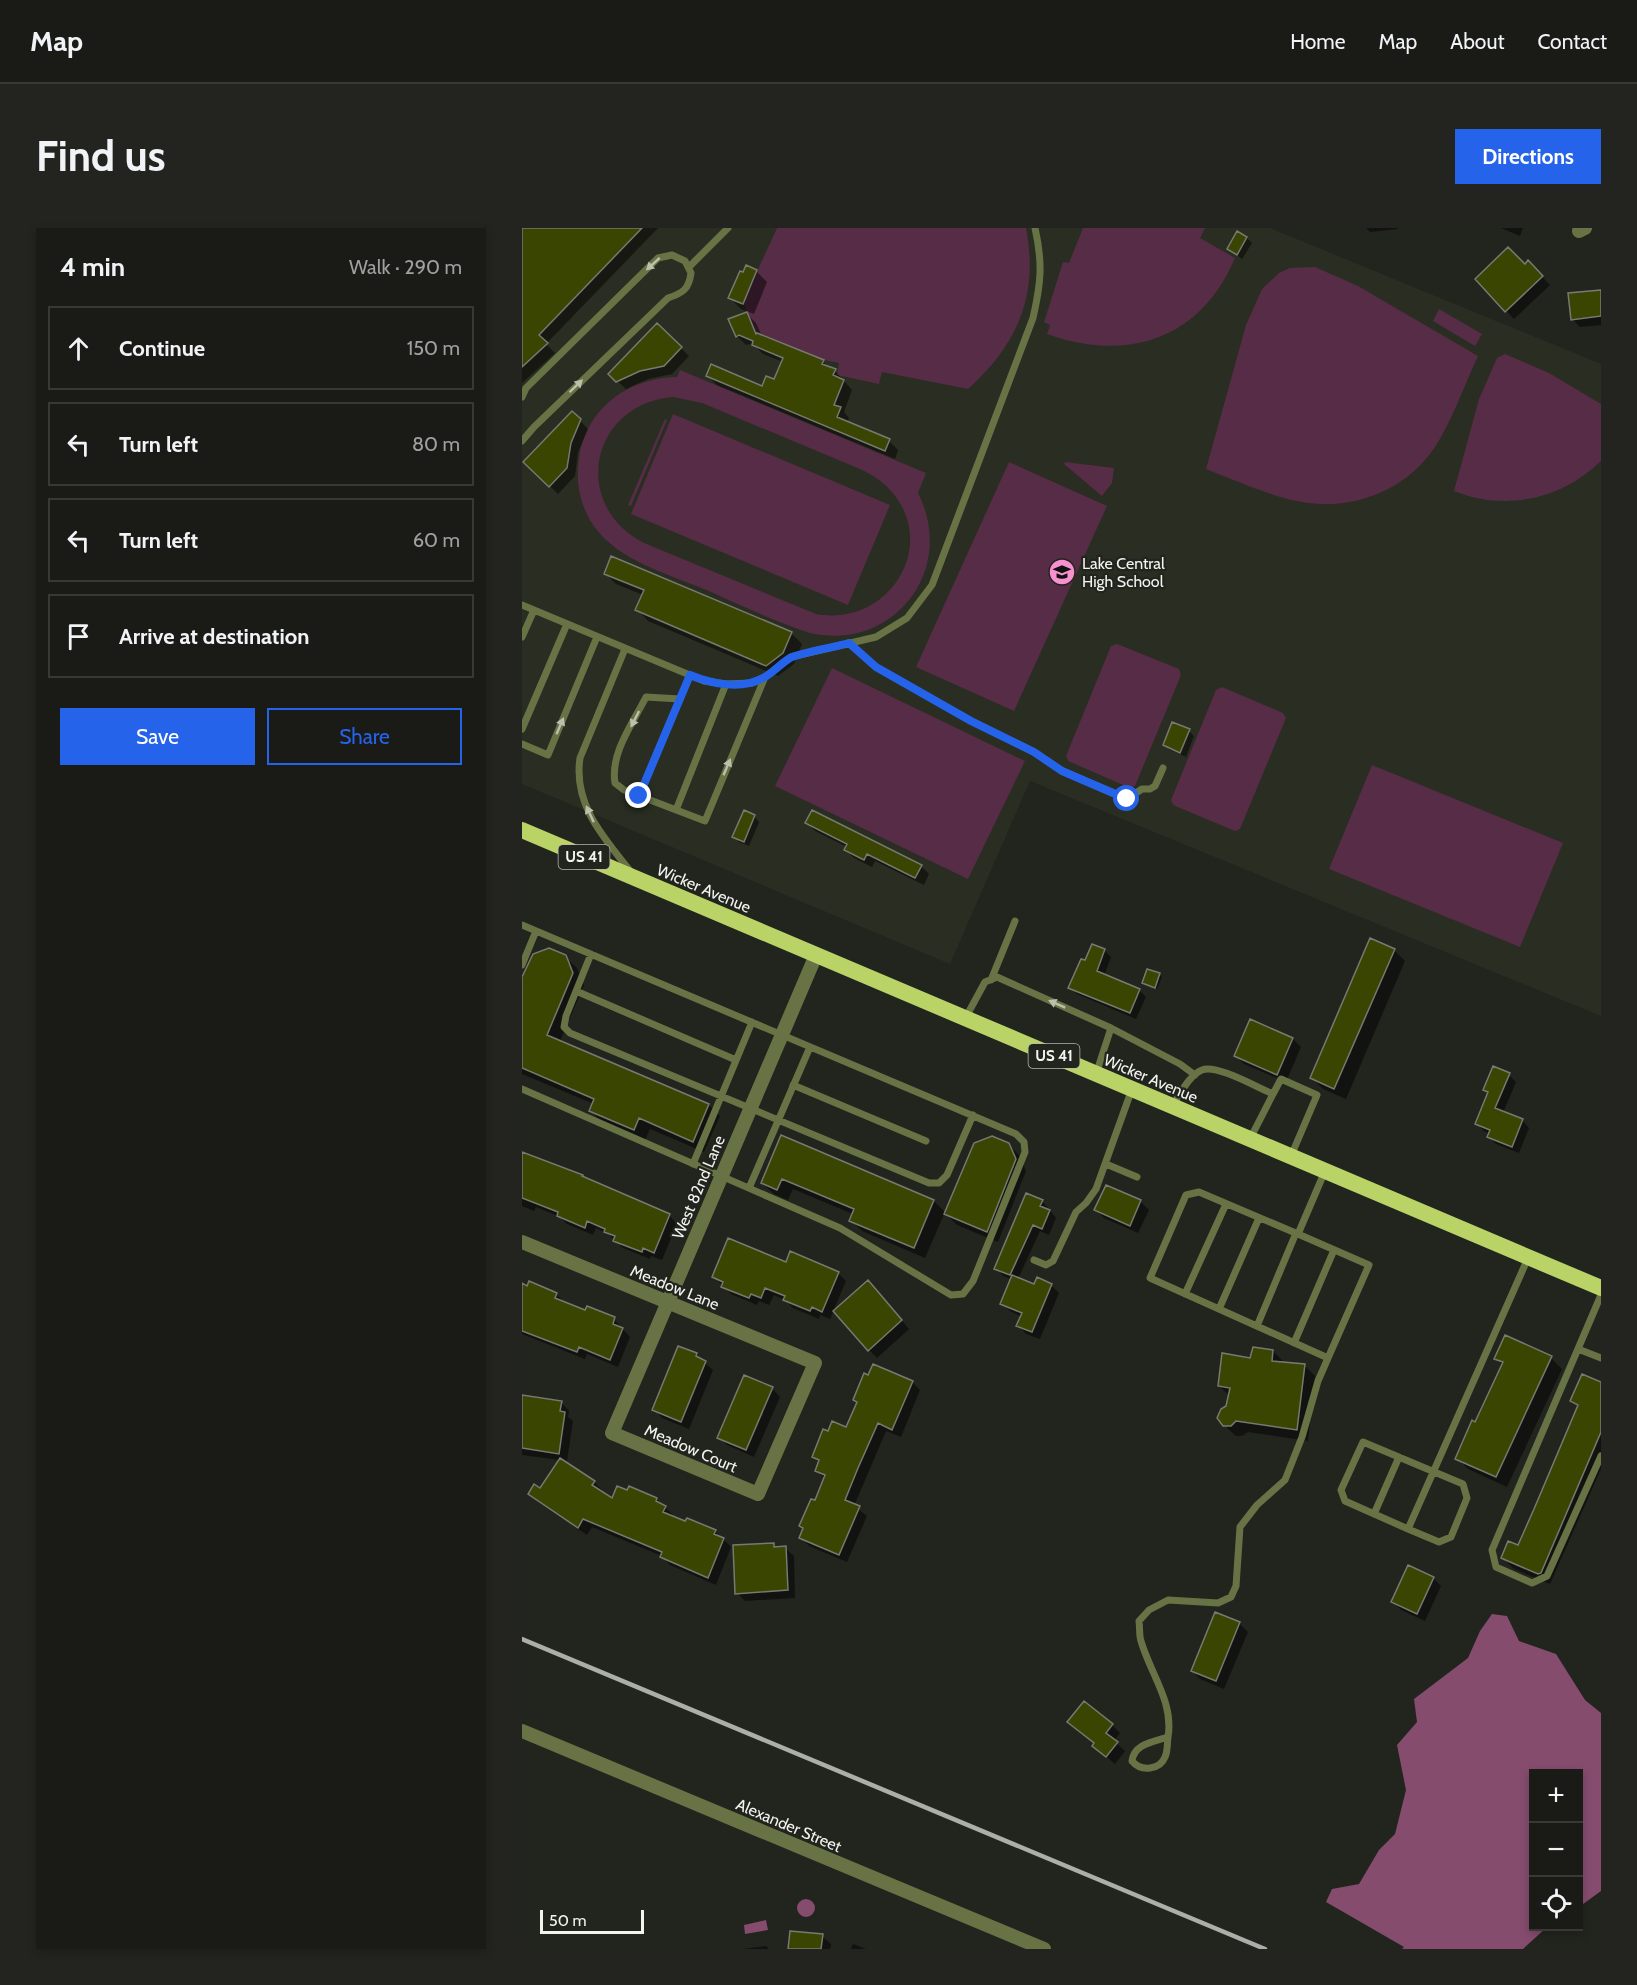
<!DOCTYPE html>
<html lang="en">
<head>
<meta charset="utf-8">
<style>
	body { margin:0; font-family:Cabin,sans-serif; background:#23241f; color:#f1f3f6 }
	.controls { position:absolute; right:18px; bottom:18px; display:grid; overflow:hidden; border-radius:0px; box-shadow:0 3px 9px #0003 }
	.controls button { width:54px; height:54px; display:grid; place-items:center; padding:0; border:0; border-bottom:2px solid #383935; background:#1a1b16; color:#f1f3f6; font:30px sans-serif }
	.scale { position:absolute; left:18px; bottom:15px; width:104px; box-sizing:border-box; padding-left:6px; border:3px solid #f3f4f0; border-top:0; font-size:16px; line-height:21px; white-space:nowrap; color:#f3f4f0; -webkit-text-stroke:4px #22241e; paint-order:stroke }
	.stop { position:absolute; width:18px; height:18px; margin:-14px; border:4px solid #2563eb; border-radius:50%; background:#fff }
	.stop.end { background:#2563eb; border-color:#fff; box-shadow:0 2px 6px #0008 }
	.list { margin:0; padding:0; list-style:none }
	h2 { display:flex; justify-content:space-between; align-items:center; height:78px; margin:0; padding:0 24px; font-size:26px }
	h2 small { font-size:20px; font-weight:400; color:#9fa1a1 }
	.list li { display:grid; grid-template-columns:39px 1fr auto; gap:18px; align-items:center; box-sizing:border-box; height:84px; margin:0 12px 12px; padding:0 12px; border:2px solid #383935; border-radius:0px }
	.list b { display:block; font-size:22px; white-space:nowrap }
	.list em { font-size:20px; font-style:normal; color:#9fa1a1 }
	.actions { display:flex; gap:12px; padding:18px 24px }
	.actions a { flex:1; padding:14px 0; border:2px solid #2563eb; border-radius:0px; text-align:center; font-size:21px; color:#2563eb }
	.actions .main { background:#2563eb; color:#fff }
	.icon { flex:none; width:33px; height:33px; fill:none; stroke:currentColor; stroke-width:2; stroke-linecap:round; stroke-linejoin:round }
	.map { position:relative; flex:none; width:1079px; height:1721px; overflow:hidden; border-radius:0px }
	header { display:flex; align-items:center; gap:36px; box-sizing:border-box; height:84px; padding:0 30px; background:#1a1b16; border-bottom:2px solid #383935 }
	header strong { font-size:28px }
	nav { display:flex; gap:33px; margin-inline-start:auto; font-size:21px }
	.intro { display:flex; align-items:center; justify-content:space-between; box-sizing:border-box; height:144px; padding:0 36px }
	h1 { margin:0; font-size:42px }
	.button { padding:15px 27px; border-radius:0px; background:#2563eb; color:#fff; font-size:21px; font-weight:700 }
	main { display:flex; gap:36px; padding:0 36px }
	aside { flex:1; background:#1a1b16; border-radius:0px; box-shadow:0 3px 9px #0003 }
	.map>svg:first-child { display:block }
	.built { fill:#2a2d21 }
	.green { fill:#572c46; fill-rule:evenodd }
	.water { fill:#854c6e }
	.shadow { fill:#0007 }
	.building { fill:#394500; stroke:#777972; stroke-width:1.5 }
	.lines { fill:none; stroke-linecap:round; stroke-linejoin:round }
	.service { stroke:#677345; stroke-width:7 }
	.minor { stroke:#677345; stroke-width:14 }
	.trunk { stroke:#bad366; stroke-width:16 }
	.rail { stroke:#acaea9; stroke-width:4.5 }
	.oneway { fill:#bbc0ac }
	.route { stroke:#2563eb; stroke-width:8 }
	.labels { text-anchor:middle; stroke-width:4.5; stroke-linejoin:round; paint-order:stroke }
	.shield { fill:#22241e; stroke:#b4b6b1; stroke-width:1.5 }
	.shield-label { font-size:15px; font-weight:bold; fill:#f3f4f0 }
	.poi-label { font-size:16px; fill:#f3f4f0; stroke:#22241e; text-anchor:start }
	.street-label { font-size:16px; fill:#f3f4f0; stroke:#22241e }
</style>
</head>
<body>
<header>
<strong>Map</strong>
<nav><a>Home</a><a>Map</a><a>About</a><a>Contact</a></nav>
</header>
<div class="intro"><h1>Find us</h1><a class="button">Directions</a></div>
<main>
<aside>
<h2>4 min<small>Walk · 290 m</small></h2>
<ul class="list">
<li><svg class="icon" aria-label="ahead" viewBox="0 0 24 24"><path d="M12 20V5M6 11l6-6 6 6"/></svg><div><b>Continue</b></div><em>150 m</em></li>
<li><svg class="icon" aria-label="left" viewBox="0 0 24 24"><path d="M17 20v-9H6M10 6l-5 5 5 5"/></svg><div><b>Turn left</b></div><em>80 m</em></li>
<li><svg class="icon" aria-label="left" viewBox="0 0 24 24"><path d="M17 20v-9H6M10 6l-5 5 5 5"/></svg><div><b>Turn left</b></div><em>60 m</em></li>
<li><svg class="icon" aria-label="arrive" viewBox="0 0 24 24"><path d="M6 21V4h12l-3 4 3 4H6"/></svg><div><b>Arrive at destination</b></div></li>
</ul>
<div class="actions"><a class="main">Save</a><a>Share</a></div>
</aside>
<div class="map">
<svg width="1079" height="1721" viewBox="0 0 1079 1721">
	<rect width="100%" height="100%" fill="#22241e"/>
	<path class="built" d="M0 0H748L1079 136V788L508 553 428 736 0 556Z"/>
	<path class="green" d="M255 0H504C517 67 496 116 446 161L360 144 357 156 315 147 317 135 302 132 234 104 221 74Z
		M561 0H683L678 10 713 30C679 111 606 135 525 106L528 97 522 94 541 34 547 35Z
		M793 39 836 58 956 128C942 158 931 191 913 219 884 263 830 283 780 274 747 268 715 253 684 241L724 97 740 61 757 45 768 40Z
		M917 81 960 106 953 118 911 93Z
		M983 126 1027 145 1079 176V233C1040 271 984 284 932 263L957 171 975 130Z
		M158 142 404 245 396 265C435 341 372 424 288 405 254 394 220 378 187 363 132 340 63 325 56 254 55 235 58 214 68 197 87 165 119 150 155 149ZM151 169 180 175 338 241C347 245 355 250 362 256 422 310 370 400 294 386L122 315C48 277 68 176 151 169Z
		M151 186 368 277 326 377 109 286Z
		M143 191 145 192 109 278 106 277Z
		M487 234 585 278 492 483 394 439Z
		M543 234 592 240 590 255 580 268 542 236Z
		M595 416 657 441 659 447 613 558 608 560 546 533 544 528 589 418Z
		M310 440 503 533 446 651 253 558Z
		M700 459 761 485 764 490 718 601 713 603 651 577 649 572 694 462Z
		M850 537 1041 615 998 719 807 641Z"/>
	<path class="water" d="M970 1386 985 1388 997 1413 1034 1426 1063 1472 1079 1485V1663L1057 1679 1056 1546H1011V1698L1025 1699 1001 1721H880L882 1719 804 1674 810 1661 837 1656 857 1622 873 1606 884 1562 875 1517 895 1494 892 1471 946 1430 958 1403Z
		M275 1680a9 9 0 1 1 18 0a9 9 0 1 1-18 0Z
		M244 1692 246 1702 223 1706 222 1697Z"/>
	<path class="shadow" d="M0 0H136L24 116 33 125 0 155Z
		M844 0H875L876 1 848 4Z
		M979 0H1001L998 8Z
		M725 10 730 15 720 31 707 21Z
		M1006 34 1028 57 992 91 955 51 1003 38Z
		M234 43 245 54 232 86 219 81 208 70Z
		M1079 63V97L1058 99 1050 91Z
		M225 86 234 95 240 108 301 134 313 143 330 162 322 184 327 190 325 195 367 213 376 222 373 231 195 157 185 147 241 159 253 153 261 134 241 126 234 119 228 116 224 117 215 108Z
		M135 97 167 128 150 146 126 151 104 161 88 146Z
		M50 185 66 201 56 224 53 248 36 266 3 234Z
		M83 345 269 405 280 416 272 436 256 448 126 393 115 381 121 367 94 356Z
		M667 503 672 508 664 529 648 522 643 517Z
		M232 588 237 594 227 618 217 614 212 608Z
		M285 595 399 638 407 646 402 657 353 633 350 639 332 630 323 622 325 619 293 603Z
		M582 722 589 729 582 748 617 762 624 769 614 791 555 766 548 760 564 734Z
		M872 722 883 733 824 871 801 861 790 850Z
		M43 729 55 740 62 757 38 813 187 877 198 888 182 924 128 901 123 912 80 894 69 883 72 876 0 846V754Z
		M637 747 640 749 635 761 622 754Z
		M771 811 779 819 764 854 722 836 714 828Z
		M972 840 988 848H985L968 886 971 887 988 848 994 854 981 885 1000 892 1007 900 997 925 974 916 967 909 968 906 962 903 955 896 967 866 963 861Z
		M260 909 412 973 423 984 403 1030 340 1003 329 992 331 986 271 961 266 972 252 966 240 955Z
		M486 916 498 928 504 943 476 1014 435 997 424 986Z
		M0 925 147 987 155 996 140 1032 129 1028 128 1031 101 1020 86 1006 74 1000 71 1007 45 996 36 988 14 979 12 983 0 978Z
		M585 959 619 974 627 982 616 1005 582 990 574 982Z
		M520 973 534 990 527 1007 518 1003 496 1051 513 1058 529 1057 537 1065 518 1111 504 1106 496 1097 500 1089 488 1083 479 1075 489 1051 481 1048 474 1040Z
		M265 1036 316 1045 324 1053 308 1091 298 1087 297 1091 271 1080 263 1072 252 1067 247 1077 237 1073 235 1077 209 1066 192 1049Z
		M0 1057 34 1066 42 1074 64 1084 92 1091 108 1109 96 1139 65 1126 63 1131 0 1106Z
		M354 1062 387 1101 355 1130 347 1122Z
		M984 1109 1029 1130 1040 1141 985 1259 946 1241 935 1230 954 1196 981 1137 974 1130Z
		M751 1123 763 1135 782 1137 793 1148 786 1213 726 1204 720 1208H714L702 1197 708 1168 697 1158 729 1132Z
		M174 1127 191 1142 167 1201 140 1190 132 1181Z
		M390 1154 398 1162 379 1209 364 1203 332 1278 345 1288 325 1334 287 1318 279 1310 303 1251 294 1242 298 1235 291 1229 307 1205 325 1201 336 1176 332 1172Z
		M1079 1156V1241L1028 1356 992 1341 980 1329 996 1319 1057 1180 1050 1173Z
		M250 1160 258 1169 232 1229 205 1217 197 1209Z
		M0 1169 39 1174 47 1183 46 1189 51 1193 45 1233 0 1227Z
		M72 1254 80 1262 79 1264 91 1272 134 1271 151 1287 150 1289 193 1303 209 1319 194 1357 148 1337 140 1328 70 1299 65 1307 16 1274 7 1266Z
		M251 1317 255 1320H263L272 1328 273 1370 223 1373 215 1365Z
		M911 1350 919 1358 903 1393 879 1382 871 1374Z
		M693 1386 718 1396 726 1404 702 1461 678 1451 670 1443Z
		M590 1497 598 1505 592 1513 603 1523 593 1536 572 1518Z
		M300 1708 309 1716 308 1721H268Z
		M331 1716 344 1721H329Z
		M244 1718 247 1721H221Z"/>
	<path class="building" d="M0 0H120L17 107 26 115 0 139Z
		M715 3 725 9 715 27 705 21Z
		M986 19 1003 36 1006 32 1021 48 983 84 953 51Z
		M224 37 235 42 221 76 206 70 218 43 221 44Z
		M1079 62V88L1049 92 1046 65Z
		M225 84 234 106 235 105 302 132 300 136 314 141 311 147 322 152 312 177 319 179 315 189 368 211 363 223 184 148 189 136 240 158 244 148 252 151 261 130 230 117 231 113 217 107 214 109 206 91Z
		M135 95 160 119 142 138 118 143 94 154 86 146Z
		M50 183 59 191 49 215 45 240 27 259 1 234Z
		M89 328 270 404 261 425 244 438 113 382 122 362 82 346Z
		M650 494 668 501 658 525 641 517Z
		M222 582 233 587 222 614 210 609Z
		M290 582 400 637 393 650 345 626 342 632 322 622 325 616 283 595Z
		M848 710 873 721 812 861 788 850Z
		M570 716 583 721 575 743 618 761 608 785 546 760 559 731 563 732Z
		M27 720 44 727 51 745 25 807 187 876 171 914 117 890 112 902 67 883 72 871 0 840V749L11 726Z
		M625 741 638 745 633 760 620 755Z
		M728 791 771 810 755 847 712 828Z
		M971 838 988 845 973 880 1001 891 990 919 965 909 968 902 953 896 966 864 961 862Z
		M259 907 412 972 392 1020 327 993 332 981 260 951 255 962 239 955Z
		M470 908 487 915 494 931 465 1004 422 986 452 915Z
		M0 924 61 947 60 948 148 986 132 1025 121 1020 120 1024 91 1013 93 1008 82 1004 83 1001 65 993 63 1000 35 988 36 984 0 970Z
		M584 957 619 972 608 998 572 982Z
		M504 965 521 972 518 978 528 982 520 1001 511 997 488 1047 472 1041Z
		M206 1010 264 1034 268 1023 317 1044 300 1084 290 1079 288 1083 261 1072 263 1068 243 1060 239 1070 229 1066 227 1070 199 1059 201 1054 190 1049Z
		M490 1047 512 1056 515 1049 530 1056 510 1104 494 1098 500 1085 478 1076Z
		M346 1052 380 1092 346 1123 311 1083Z
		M7 1053 35 1065 33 1070 63 1082 65 1078 93 1089 91 1096 101 1100 88 1132 57 1119 55 1124 0 1103V1055L5 1058Z
		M983 1107 1030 1128 974 1249 933 1231 950 1192 953 1194 981 1134 972 1131Z
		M156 1118 175 1125 174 1128 184 1133 159 1194 130 1182Z
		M731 1119 751 1122 750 1133 783 1136 775 1202 714 1193 709 1198H701L695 1190 699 1181 704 1178 708 1160 696 1158 700 1125 728 1130Z
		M351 1136 391 1153 370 1202 356 1195 336 1240 323 1272 338 1278 317 1327 277 1310 281 1300 277 1298 289 1271 293 1272 303 1247 293 1243 297 1232 290 1229 301 1201 306 1203 310 1193 324 1199 335 1174 331 1172 342 1145 346 1147Z
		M1060 1146 1079 1154V1204L1019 1345 1016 1346 979 1330 986 1313 996 1317 1012 1281 1056 1177 1048 1173Z
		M222 1147 251 1159 224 1222 195 1210Z
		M0 1167 40 1173 38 1183 43 1184 37 1226 0 1220Z
		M38 1230 73 1253 70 1257 90 1270 95 1258 105 1262 107 1258 135 1270 134 1273 144 1278 141 1284 163 1293 165 1290 194 1302 192 1306 202 1310 186 1350 138 1329 140 1324 61 1291 56 1300 6 1266 12 1256 18 1260Z
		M252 1315V1319L264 1318 266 1362 213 1366 211 1317Z
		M886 1337 912 1349 895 1386 869 1374Z
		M693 1384 718 1394 694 1453 669 1443Z
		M562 1473 591 1496 584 1505 596 1514 584 1529 570 1518 572 1515 545 1494Z
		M268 1703 301 1706 299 1721H266Z"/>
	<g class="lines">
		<path class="service" d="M167 39 206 0
			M0 169 4 160 136 30 150 27 163 33 169 45C167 61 161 65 146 70L12 199 0 213
			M0 377 182 453 204 456 230 455 243 449 269 429 354 409 385 390 410 357 511 90C519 55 521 36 513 0
			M0 409 12 382
			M327 415 354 439 449 493 512 524 540 543 605 571 620 561H628L633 558 641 540
			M103 421 58 530C51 577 82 610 109 644
			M158 471 124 469C111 495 88 525 93 555L102 562 183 593 243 449
			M0 501 45 396
			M0 516 26 527 75 409
			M117 568 168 447
			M154 582 204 456
			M0 697 494 906 502 914 503 924 451 1053 441 1066 429 1067 318 1000 0 861
			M69 726 44 788 42 799 48 805 407 955H417L425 947 451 887
			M0 737 14 703
			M469 752 493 693
			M54 763 214 832
			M444 789 463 754 475 749 589 800 658 836 673 847
			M574 846 589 800
			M271 857 404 913
			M751 866 759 851 795 867 769 928
			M650 878C658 867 667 847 680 842 695 836 736 860 751 866L728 911
			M171 936 230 794
			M584 936 615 949
			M227 960 288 819
			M776 1006 677 964 664 967 628 1050 806 1130 847 1037 776 1006 803 943
			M512 1032 524 1037 531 1033 554 984 564 975 574 961 610 861
			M663 1066 704 976
			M1079 1067 970 1322 974 1339 1010 1355 1025 1348 1079 1228
			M697 1081 737 990
			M735 1098 774 1005
			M772 1115 812 1022
			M1056 1121 1079 1130
			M852 1286 877 1229
			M886 1301 917 1314 929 1309 945 1270 941 1256C908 1242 874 1228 841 1214L819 1262 823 1273 886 1301 1006 1030
			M646 1509C645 1515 646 1523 643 1529 638 1542 619 1544 610 1533 612 1516 631 1514 646 1509 652 1474 628 1445 619 1413 617 1407 618 1400 617 1393L627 1382 646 1372 696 1375 709 1369 714 1358 718 1299 735 1277 763 1252 780 1209 796 1153 806 1130"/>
		<path class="minor" d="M1057 3 1063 0
			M0 1014 293 1135 236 1266 90 1205 294 727
			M0 1503 522 1721"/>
		<path class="trunk" d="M0 602 1079 1060"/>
		<path class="rail" d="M0 1411 743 1721"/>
	</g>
	<defs><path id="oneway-solid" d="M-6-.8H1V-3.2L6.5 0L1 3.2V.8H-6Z" transform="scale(1.5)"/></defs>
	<g class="oneway">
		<use href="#oneway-solid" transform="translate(131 36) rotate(138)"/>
		<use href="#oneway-solid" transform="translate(54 158) rotate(-44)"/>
		<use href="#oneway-solid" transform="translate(113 491) rotate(117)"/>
		<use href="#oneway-solid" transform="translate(38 498) rotate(-67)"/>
		<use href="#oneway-solid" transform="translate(205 539) rotate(-67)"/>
		<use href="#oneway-solid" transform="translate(68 586) rotate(-115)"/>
		<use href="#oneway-solid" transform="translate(535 776) rotate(-156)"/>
	</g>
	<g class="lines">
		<path class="route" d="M117 568 168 447C190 456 219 462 241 450 251 445 258 436 268 430 278 425 314 419 327 415L354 439 449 493 512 524 540 543 605 571"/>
	</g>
	<defs>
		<symbol id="school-disc" viewBox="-11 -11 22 22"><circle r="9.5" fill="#f790ce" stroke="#22241e"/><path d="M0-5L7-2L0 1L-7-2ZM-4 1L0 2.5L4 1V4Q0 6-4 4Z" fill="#111"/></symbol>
	</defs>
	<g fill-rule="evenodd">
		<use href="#school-disc" x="525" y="329" width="30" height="30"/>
	</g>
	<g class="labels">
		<g class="shield">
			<rect x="36.5" y="617" width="51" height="24" rx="4.5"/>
			<rect x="506.5" y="816" width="51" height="24" rx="4.5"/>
		</g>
		<g class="shield-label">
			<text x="62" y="634">US 41</text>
			<text x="532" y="833">US 41</text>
		</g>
		<g class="poi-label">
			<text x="560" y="341">Lake Central<tspan x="560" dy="18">High School</tspan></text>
		</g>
		<g class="street-label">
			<text transform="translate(182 660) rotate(23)" y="6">Wicker Avenue</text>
			<text transform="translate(629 850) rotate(23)" y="6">Wicker Avenue</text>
			<text transform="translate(176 959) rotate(-67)" y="6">West 82nd Lane</text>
			<text transform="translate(153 1059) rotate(22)" y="6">Meadow Lane</text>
			<text transform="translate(169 1220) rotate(23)" y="6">Meadow Court</text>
			<text transform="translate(267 1597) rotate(23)" y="6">Alexander Street</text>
		</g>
	</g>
</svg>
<div class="controls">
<button>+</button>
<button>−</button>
<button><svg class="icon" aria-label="locate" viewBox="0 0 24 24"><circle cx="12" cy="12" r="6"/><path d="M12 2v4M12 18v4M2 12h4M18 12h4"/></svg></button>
</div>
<div class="scale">50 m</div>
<div class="stop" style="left:605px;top:571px"></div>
<div class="stop end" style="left:117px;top:568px"></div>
</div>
</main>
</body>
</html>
